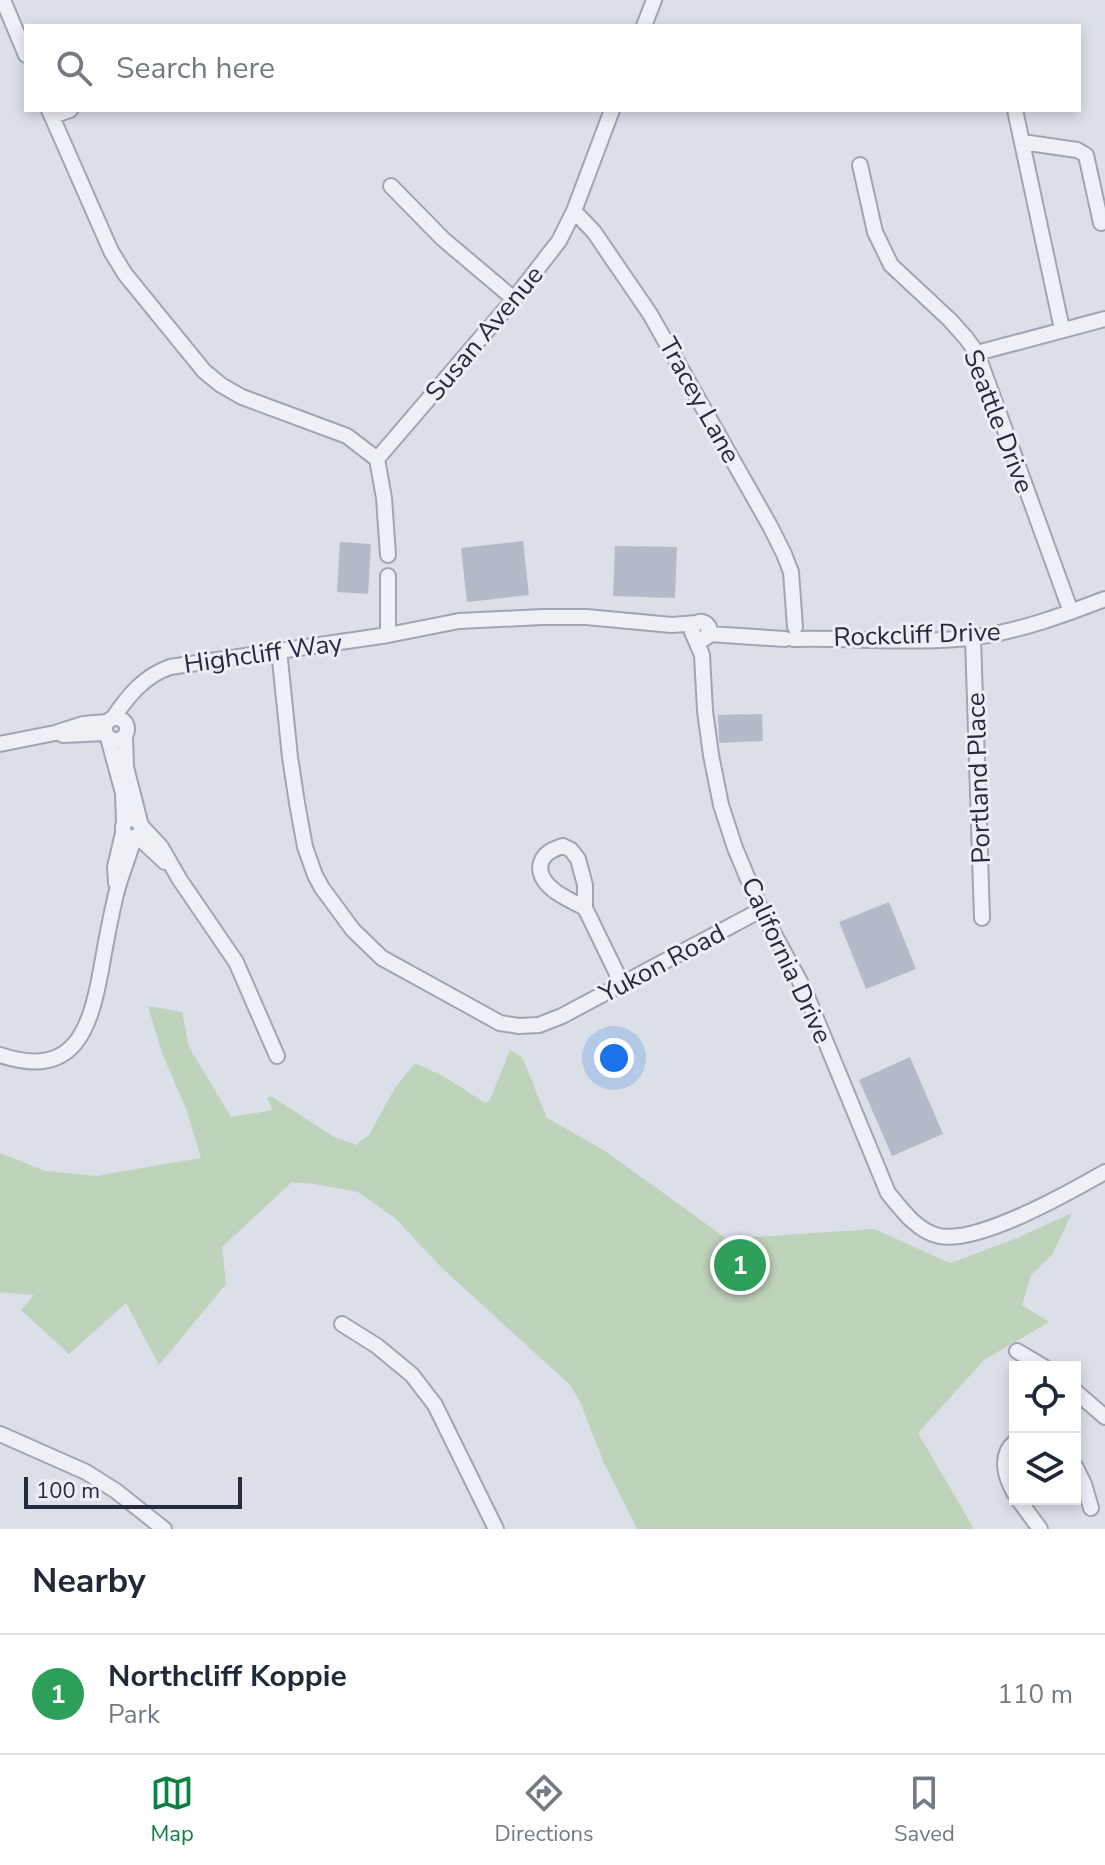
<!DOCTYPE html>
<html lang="en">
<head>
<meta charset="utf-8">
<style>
	body { margin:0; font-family:"Nunito Sans",sans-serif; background:#f6f6f7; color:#1f2937 }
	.controls { position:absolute; right:24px; bottom:24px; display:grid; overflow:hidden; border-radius:0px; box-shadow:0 4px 12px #0003 }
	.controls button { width:72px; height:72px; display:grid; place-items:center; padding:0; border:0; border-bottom:2px solid #e0e1e3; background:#fff; color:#1f2937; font:40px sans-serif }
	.scale { position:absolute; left:24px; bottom:20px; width:218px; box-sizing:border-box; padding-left:8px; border:4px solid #242b3f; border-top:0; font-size:22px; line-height:28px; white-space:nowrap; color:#242b3f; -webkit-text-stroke:6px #ebeef5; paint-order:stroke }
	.you { position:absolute; left:614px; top:1058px; width:28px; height:28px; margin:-20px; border:6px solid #fff; border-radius:50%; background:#1a73e8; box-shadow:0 0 0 12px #1a73e833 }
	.badge { display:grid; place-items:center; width:52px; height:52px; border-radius:50%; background:#0b8043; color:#fff; font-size:26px; font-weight:700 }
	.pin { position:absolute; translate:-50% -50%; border:4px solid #fff; box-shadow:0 2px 8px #0006 }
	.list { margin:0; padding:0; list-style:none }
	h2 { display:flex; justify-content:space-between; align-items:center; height:104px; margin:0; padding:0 32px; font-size:34px }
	h2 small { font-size:26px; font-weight:400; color:#747a83 }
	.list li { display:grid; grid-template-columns:52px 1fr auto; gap:24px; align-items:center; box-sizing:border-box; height:120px; padding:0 32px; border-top:2px solid #e0e1e3 }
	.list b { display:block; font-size:30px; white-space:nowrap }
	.list p { margin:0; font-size:26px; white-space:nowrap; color:#747a83 }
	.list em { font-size:26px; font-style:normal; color:#747a83 }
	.icon { flex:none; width:44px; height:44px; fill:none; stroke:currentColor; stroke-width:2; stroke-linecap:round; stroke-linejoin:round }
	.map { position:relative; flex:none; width:1105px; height:1529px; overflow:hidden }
	.search { position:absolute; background:#fff; box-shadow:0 4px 12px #0003; left:24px; right:24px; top:24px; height:88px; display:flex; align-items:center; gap:20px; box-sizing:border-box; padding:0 28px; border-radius:0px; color:#747a83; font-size:30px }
	.sheet { height:224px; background:#fff }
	nav { display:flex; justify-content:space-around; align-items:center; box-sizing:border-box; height:112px; border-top:2px solid #e0e1e3; background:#fff; font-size:22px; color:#747a83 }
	nav a { display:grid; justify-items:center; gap:4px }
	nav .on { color:#0b8043 }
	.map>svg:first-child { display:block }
	.green { fill:#bfd2bb }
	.building { fill:#b5bac8 }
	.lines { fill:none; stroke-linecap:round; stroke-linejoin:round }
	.minor-casing { stroke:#a0a5b2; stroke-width:18 }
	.minor { stroke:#eef0f5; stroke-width:14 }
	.labels { text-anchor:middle; stroke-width:6; stroke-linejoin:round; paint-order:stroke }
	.street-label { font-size:26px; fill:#242b3f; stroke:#ebeef5 }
</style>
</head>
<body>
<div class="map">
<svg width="1105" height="1529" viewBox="0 0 1105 1529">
	<rect width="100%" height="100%" fill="#dbdfe8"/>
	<path class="green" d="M148 1006 182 1012 189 1047 231 1117 273 1110 267 1098 271 1096 334 1137 356 1145 369 1135 395 1088 415 1063 445 1077 485 1103 490 1100 510 1050 522 1057 547 1118 605 1151 727 1239 874 1229 950 1263 1015 1239 1072 1213 1052 1255 1031 1275 1022 1305 1049 1322 984 1360 918 1433 974 1529H637L604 1463 580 1402 570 1385 442 1268 396 1219 358 1192 315 1184 292 1182 222 1247 226 1284 159 1365 126 1303 69 1354 21 1310 34 1295 0 1292V1153L45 1171 95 1176 201 1158 187 1111 162 1053Z"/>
	<path class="building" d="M523 541 529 595 467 602 461 548Z
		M340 542 371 544 368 594 337 592Z
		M615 546 677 547 675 598 613 596Z
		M762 714 763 741 719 743 718 715Z
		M889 902 916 969 866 989 839 922Z
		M910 1057 943 1134 892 1156 859 1080Z"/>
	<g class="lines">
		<defs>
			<path id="minor" d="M3 0 26 55
				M644 26 654 0
				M49 110 111 251 125 274 204 371 221 385 242 397 347 436 377 459
				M1015 110 1062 329
				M52 116 70 110
				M1022 142 1077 150 1086 155 1101 223
				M860 165 875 232 891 265 950 320 966 338 977 353 1071 612
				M391 186 443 239 514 299
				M574 211 594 232 650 314 770 526 784 554 791 572 795 627
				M977 353 1105 319
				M377 459 514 299 559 241 574 211 612 110
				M377 459 384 498 388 555
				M709 634 785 639
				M388 635V576
				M696 638 702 640 707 637 709 627C705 621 700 620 694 625L692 632 702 655 705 711 711 755 721 805 735 848 761 910 804 989 888 1193C902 1210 917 1231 939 1236 979 1244 1070 1192 1105 1172
				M973 638 982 918
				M793 639C854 637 916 645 976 637 1021 631 1063 615 1105 599
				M279 650 290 757 297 803 305 847 315 875 322 888 353 930 382 958 500 1023 519 1026 539 1025 562 1016 761 910
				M105 729a11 11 0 1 1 22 0a11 11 0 1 1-22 0Z
				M113 718C128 696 144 676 170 667L388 635 459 621 542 617H586L672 625 697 623
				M63 735 105 733
				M125 737 126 767 140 822
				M108 738 123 793 124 822
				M0 744 55 733 83 724 107 722
				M142 828 141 833 134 838C119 837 119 818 135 819L161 847 180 880 236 962 277 1056
				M138 837 165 862
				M116 883 115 867 123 833
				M585 908C575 903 565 898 556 892 533 875 535 854 563 846L571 850 578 859 585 885V908L622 984
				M0 1055C74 1080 90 1030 101 970 105 947 109 925 114 903 118 881 128 860 134 838
				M342 1324 377 1346 412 1375 435 1405 496 1529
				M1017 1351 1044 1367
				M1075 1391 1105 1417
				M0 1434 86 1472 116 1491 164 1529
				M1015 1442C998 1456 1006 1479 1015 1494
				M1075 1466 1084 1484 1091 1508
				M1018 1499 1040 1529"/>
		</defs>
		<use href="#minor" class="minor-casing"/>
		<use href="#minor" class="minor"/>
	</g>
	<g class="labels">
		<g class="street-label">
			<text transform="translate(484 333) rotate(-50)" y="9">Susan Avenue</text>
			<text transform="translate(700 400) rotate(61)" y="9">Tracey Lane</text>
			<text transform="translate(999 421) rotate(69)" y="9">Seattle Drive</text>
			<text transform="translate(917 634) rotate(-2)" y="9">Rockcliff Drive</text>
			<text transform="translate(263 653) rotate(-8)" y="9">Highcliff Way</text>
			<text transform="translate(978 778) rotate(-92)" y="9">Portland Place</text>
			<text transform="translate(787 960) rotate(65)" y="9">California Drive</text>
			<text transform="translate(662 963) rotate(-28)" y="9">Yukon Road</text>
		</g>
	</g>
</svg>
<div class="controls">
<button><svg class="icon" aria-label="locate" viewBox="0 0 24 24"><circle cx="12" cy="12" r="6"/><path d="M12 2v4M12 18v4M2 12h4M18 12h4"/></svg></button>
<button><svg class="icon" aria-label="layers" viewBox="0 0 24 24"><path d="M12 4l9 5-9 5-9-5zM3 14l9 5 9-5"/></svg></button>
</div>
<div class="scale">100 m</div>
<div class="you"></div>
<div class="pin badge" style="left:740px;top:1265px;background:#2e9e5b">1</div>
<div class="search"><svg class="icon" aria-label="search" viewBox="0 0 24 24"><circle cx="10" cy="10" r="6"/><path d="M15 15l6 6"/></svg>Search here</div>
</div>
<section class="sheet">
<h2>Nearby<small></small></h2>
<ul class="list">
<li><span class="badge" style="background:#2e9e5b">1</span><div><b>Northcliff Koppie</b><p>Park</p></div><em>110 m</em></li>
</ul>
</section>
<nav>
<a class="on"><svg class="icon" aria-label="map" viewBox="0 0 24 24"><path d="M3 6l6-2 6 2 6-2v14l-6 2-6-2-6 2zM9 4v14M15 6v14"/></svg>Map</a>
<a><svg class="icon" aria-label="directions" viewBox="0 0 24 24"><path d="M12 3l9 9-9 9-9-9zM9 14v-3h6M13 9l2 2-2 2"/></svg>Directions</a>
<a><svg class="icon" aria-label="saved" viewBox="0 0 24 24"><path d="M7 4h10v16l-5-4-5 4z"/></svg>Saved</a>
</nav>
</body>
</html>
